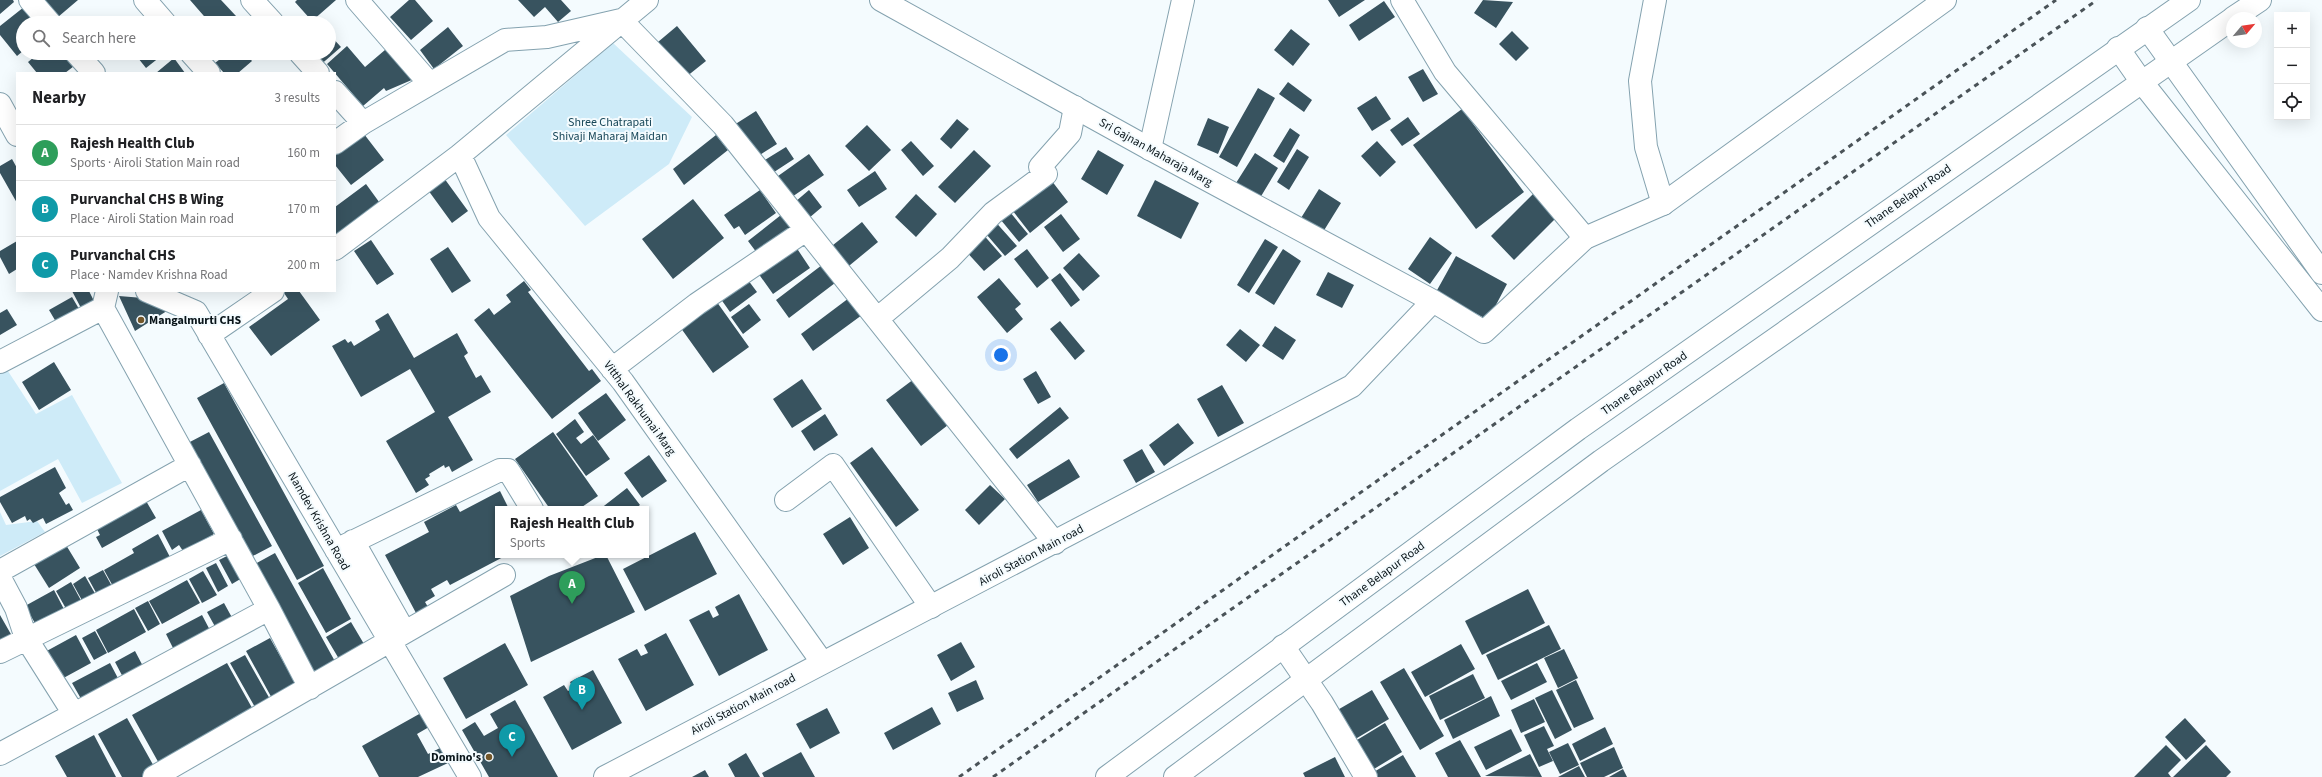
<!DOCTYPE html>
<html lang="en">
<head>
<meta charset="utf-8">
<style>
	body { margin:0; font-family:"Source Sans 3",sans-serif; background:#f2f2f2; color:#202124 }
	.controls { position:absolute; right:12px; top:12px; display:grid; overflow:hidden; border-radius:0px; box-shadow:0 4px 16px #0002 }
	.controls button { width:36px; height:36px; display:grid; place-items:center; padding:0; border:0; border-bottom:1px solid #e0e0e0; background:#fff; color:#202124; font:20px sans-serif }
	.compass { position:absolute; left:2226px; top:12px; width:36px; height:36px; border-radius:50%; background:#fff; box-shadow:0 4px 16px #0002; rotate:61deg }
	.you { position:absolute; left:1001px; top:355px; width:14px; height:14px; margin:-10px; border:3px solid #fff; border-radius:50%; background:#1a73e8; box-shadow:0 0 0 6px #1a73e833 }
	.badge { display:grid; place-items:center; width:26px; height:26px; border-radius:50%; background:#73572a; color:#fff; font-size:13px; font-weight:700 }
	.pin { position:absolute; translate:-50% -33px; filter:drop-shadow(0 1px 2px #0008) }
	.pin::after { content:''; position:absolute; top:21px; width:14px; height:12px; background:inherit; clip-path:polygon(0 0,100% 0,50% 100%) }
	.popup { position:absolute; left:495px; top:506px; width:154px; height:52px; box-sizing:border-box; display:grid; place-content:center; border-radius:0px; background:#fff; filter:drop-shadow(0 1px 3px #0005); font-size:13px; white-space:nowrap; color:#757577 }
	.popup b { font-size:15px; color:#202124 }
	.popup::after { content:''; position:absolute; left:50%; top:100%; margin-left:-8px; border:8px solid transparent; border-top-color:#fff }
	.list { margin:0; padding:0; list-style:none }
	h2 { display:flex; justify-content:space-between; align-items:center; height:52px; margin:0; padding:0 16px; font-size:17px }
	h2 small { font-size:13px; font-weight:400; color:#757577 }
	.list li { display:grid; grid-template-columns:26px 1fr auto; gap:12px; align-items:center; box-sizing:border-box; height:56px; padding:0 16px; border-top:1px solid #e0e0e0 }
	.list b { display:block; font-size:15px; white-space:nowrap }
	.list p { margin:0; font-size:13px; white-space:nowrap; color:#757577 }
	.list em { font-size:13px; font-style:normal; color:#757577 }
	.icon { flex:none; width:22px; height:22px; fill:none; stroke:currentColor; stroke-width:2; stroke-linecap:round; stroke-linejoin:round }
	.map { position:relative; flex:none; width:2322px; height:777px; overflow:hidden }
	.search { position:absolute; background:#fff; box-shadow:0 4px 16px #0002; left:16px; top:16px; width:320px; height:44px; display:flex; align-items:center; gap:10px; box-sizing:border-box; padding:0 14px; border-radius:22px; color:#757577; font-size:15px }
	.panel { position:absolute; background:#fff; box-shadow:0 4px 16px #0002; left:16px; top:72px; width:320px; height:220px; border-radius:0px }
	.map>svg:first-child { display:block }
	.green { fill:#ceebf8 }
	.building { fill:#38535f }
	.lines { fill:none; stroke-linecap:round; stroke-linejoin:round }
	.street-casing { stroke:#84a2af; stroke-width:24 }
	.secondary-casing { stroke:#84a2af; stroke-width:24 }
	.primary-casing { stroke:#84a2af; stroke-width:24 }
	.street { stroke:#fff; stroke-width:22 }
	.secondary { stroke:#fff; stroke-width:22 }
	.primary { stroke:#fff; stroke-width:22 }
	.rail { stroke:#4a5358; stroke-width:3; stroke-dasharray:5 5; stroke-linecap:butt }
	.poi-dot { fill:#73572a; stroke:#f4fbfe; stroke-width:1.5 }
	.labels { text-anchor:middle; stroke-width:4; stroke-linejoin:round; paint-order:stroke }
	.park-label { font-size:12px; fill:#184759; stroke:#f4fbfe }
	.street-label { font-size:12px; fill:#091419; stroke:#f4fbfe }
	.poi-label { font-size:12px; font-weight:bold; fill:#091419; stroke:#f4fbfe; text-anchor:start }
</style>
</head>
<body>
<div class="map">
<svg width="2322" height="777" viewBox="0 0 2322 777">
	<rect width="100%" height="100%" fill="#f4fbfe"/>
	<path class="green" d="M613 43 692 117 669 164 585 226 506 135Z
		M4 365 36 414 72 395 122 483 82 503 58 459 0 491V368Z
		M0 512 6 525 37 521 45 532 0 556Z"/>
	<path class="building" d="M0 0H13L14 2 0 14Z
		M45 0H78L58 17Z
		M190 0H221L236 16 228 23H210Z
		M297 0H336L312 21 295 2Z
		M409 0H415L433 21 411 40 390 17Z
		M518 0H561L571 11 558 22 545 7 534 17Z
		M1328 0H1365L1339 17Z
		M1483 0 1513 2 1496 28 1474 13Z
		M1384 1 1395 17 1359 41 1349 25Z
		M24 7 37 23H23V51L17 56 0 35V26Z
		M677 26 706 61 686 77 658 42Z
		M448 27 463 46 434 69 420 50Z
		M1291 29 1310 44 1293 66 1274 50Z
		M1512 31 1529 48 1516 61 1499 44Z
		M329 34 341 47 318 67 305 53H329Z
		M392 44 421 76 386 91 384 88 363 106 327 64 347 46 365 67Z
		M39 53H69L78 63 65 73H37L28 62Z
		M134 53H165L146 68Z
		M228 53H245L252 61 238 73H224L215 63Z
		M174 58 185 73H156Z
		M1423 69 1438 94 1423 102 1408 77Z
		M1288 82 1312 100 1304 112 1279 94Z
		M1258 88 1275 98 1237 167 1219 157Z
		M1376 96 1391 119 1372 131 1357 108Z
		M1462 109 1524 192 1476 229 1413 145Z
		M756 111 777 144 755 158 734 125Z
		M1408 117 1420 134 1402 146 1390 130Z
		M1208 118 1229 127 1218 154 1197 145Z
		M957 119 969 129 951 149 940 139Z
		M867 125 891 150 869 171 845 146Z
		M1290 128 1300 135 1284 163 1273 156Z
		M364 134 384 160 351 185 335 165V156Z
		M716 135 728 150 684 185 673 169Z
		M911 141 934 166 923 176 901 150Z
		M1377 141 1396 162 1380 177 1361 156Z
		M786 147 794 159 768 176 760 163Z
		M1297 149 1309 157 1289 190 1277 182Z
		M974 150 991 166 955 203 938 187Z
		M1098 150 1124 165 1107 195 1081 179Z
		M1255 153 1278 168 1260 198 1236 183Z
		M809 154 824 175 786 201 771 181Z
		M12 159 17 168V203L0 173V166Z
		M875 171 887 189 859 207 847 190Z
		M1048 176 1068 202 1030 233 1009 206Z
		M444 178 468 211 452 223 428 190Z
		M1155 180 1199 203 1181 239 1137 216Z
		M366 184 382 206 335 240V207Z
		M1319 189 1341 203 1323 232 1301 218Z
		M760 190 776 213 745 235 739 226 734 229 724 215Z
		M809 190 822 207 809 218 795 202Z
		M916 194 937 214 916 237 895 217Z
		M1533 194 1556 218 1514 260 1491 236Z
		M693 199 724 238 673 279 642 239Z
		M1005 206 1028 234 1019 242 996 214Z
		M1061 214 1080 239 1063 252 1044 227Z
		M781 215 794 231 760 257 748 241Z
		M992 218 1017 246 1005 256 981 228Z
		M862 222 878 242 844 270 828 249Z
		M981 232 1002 256 984 271 963 248Z
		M1430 237 1452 253 1430 284 1408 269Z
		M1265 239 1278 247 1249 293 1237 285Z
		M371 240 394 274 377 285 354 251Z
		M17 241V269L9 274 0 257V251Z
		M448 247 471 281 452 293 430 259Z
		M796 247 810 268 773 294 758 273Z
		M1027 249 1049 278 1037 288 1014 259Z
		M1283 249 1301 261 1274 305 1255 293Z
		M1079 253 1100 276 1083 291 1063 268Z
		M1456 256 1507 284 1488 320 1436 292Z
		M822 265 835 283 789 318 776 300Z
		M1328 272 1354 285 1342 308 1316 295Z
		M1060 273 1080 300 1071 307 1051 280Z
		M745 276 757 292 730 312 718 295Z
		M999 278 1021 304 1015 309 1023 319 1007 333 977 297Z
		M524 281 531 290 528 292 589 371 592 369 601 381 552 419 474 320 489 308 494 315 511 302 506 295Z
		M72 291H89L94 301 81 308Z
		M286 291H299L320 320 271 356 249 327 288 299 284 293Z
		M119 296 143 298 170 309 135 331Z
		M72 297 82 314 59 327 49 310Z
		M714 298 749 347 713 373 678 324Z
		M849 298 862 315 813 351 801 334Z
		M749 304 761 320 743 334 731 317Z
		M7 309 17 325 0 335V313Z
		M388 313 414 358 457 333 468 353 464 356 476 378 481 375 491 392 448 417 473 460 452 472 449 466 445 468 444 465 429 474 430 476 425 479 429 485 416 493 386 441 435 412 410 369 361 397 332 346 345 339 348 343 351 341 354 346 380 330 375 321Z
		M1060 321 1085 351 1075 360 1050 329Z
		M1275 326 1296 340 1283 360 1262 346Z
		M1240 329 1260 345 1246 362 1226 345Z
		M54 362 71 390 39 410 22 382Z
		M1036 371 1051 397 1038 404 1023 379Z
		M802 379 822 409 792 428 773 399Z
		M914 379 948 425 921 446 886 400Z
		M224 383 324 566 297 580 197 398Z
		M1222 385 1244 423 1218 437 1197 399Z
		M606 393 626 420 598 441 578 413Z
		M1060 407 1069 418 1017 459 1009 449Z
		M825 414 838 435 814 451 801 431Z
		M575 419 584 432 576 438 581 444 593 435 610 459 586 476 556 434Z
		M1178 423 1194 443 1164 466 1149 445Z
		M209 432 272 546 249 558 186 444Z
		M553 432 598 496 579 509H550L515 459Z
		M872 447 919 510 896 527 850 463Z
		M1142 449 1155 472 1136 483 1123 460Z
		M649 455 667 481 642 498 624 473Z
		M1069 459 1080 477 1038 502 1027 485Z
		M55 467 66 488 59 493 66 505 69 503 73 510 46 524 43 518 33 523 30 519 27 521 25 516 12 523 0 502V497Z
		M990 485 1005 499 979 525 965 510Z
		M627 488 640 505 635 509H600Z
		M500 491 509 509H498V555H507L450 585 447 580 431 589 435 596 425 602 428 607 416 613 385 555 429 532 424 522 456 505 460 512Z
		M142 494 156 518 102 548 96 537 100 535 95 525Z
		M201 510 214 534 183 551 179 545 172 550 162 531Z
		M850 517 869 548 843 565 823 534Z
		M695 532 717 574 645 611 623 569Z
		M158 534 171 559 115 590 104 570 134 553 132 549Z
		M66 545 80 568 49 588 34 564Z
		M275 553 337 665 313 678 251 566Z
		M229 555 242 578 232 584 219 560Z
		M603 555H606L635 612 531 662 510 596 549 576Z
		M216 563 228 586 218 592 206 568Z
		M323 568 351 619 326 633 298 583Z
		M103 570 114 590 99 598 88 578Z
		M203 571 217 595 202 603 189 579Z
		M85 576 97 597 84 604 73 584Z
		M187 580 200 603 162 624 149 601Z
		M71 582 84 606 69 614 56 591Z
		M1528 589 1545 623 1482 655 1465 621Z
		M54 590 67 615 39 630 25 606Z
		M739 594 768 650 719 676 689 620 709 610 713 618 719 615 715 607Z
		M148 601 160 624 148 631 135 608Z
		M224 603 235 623 218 632 207 612Z
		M134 609 146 632 108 653 96 630Z
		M0 615 12 636 0 643Z
		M202 615 213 636 177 656 166 634Z
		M351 622 364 644 339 659 326 637Z
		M1549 625 1561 649 1498 680 1486 655Z
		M95 631 107 653 94 660 82 638Z
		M666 633 694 685 646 711 618 659 637 649 641 656 648 653 644 645Z
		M76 635 91 663 58 681 43 653Z
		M270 638 298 688 274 702 246 651Z
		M961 642 975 667 951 681 937 655Z
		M505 643 528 685 466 719 443 678Z
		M1461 644 1475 669 1425 697 1411 672Z
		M1564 649 1578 678 1558 688 1544 658Z
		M135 651 146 672 126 683 115 662Z
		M245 655 271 701 256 709 230 663Z
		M110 663 121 684 84 704 72 683Z
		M227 663 256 715 161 767 132 715Z
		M1537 663 1547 682 1511 700 1501 681Z
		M1404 668 1444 736 1420 750 1380 682Z
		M593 670 622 723 572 750 543 697 564 685 568 691 573 688 570 682Z
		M1473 674 1485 698 1440 720 1429 696Z
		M976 680 984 699 957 712 948 693Z
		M1576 680 1594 719 1574 728 1556 690Z
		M1372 690 1389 719 1352 741 1334 712Z
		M1552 690 1572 730 1555 739 1535 698Z
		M1491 696 1500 716 1453 739 1444 720Z
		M1534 699 1545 722 1521 733 1511 710Z
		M515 700 558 777H489L462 730 475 722 484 736 498 728 490 714Z
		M932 707 941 724 893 750 884 733Z
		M827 708 840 733 810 749 796 724Z
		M421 713 429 727 417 734 428 754 440 748 448 763 418 777H379L362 746Z
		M127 718 156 770 143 777H122L98 734Z
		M2185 718 2206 741 2186 760 2165 737Z
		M1385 723 1402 752 1369 772 1352 743Z
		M1544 726 1554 746 1547 749 1553 761 1539 767 1524 735Z
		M1605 727 1613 744 1580 761 1572 744Z
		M1511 729 1522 751 1486 770 1474 747Z
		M94 735 116 777H67L55 756Z
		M1460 740 1481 777H1448L1435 753Z
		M1568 743 1579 765 1560 774 1549 752Z
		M2166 745 2181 760 2168 773 2171 777H2134Z
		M2206 745 2231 772 2226 777H2173Z
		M1614 747 1623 768 1604 777H1587L1580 763Z
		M801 752 815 777H764L762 773Z
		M746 753 760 777H735L728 764Z
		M1530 754 1542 777 1485 776Z
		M1403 755 1416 777H1374L1372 773Z
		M1335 757 1345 777H1305L1303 773Z
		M1579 766 1585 777H1558Z
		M1623 769 1627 777H1609Z
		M705 770 709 777H692Z"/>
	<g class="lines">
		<defs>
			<path id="street" d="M30 0 50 23
				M145 0 165 23
				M252 0 273 23
				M357 0 430 84
				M1402 0 1445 72 1585 238
				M1655 0 1640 81 1646 147 1663 204
				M2147 28 2322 273
				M2118 48 2141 81 2322 310
				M76 53 94 73
				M191 53 209 73
				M300 53 318 73
				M335 92 363 123
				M0 104 17 135
				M335 143 363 123 505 40 547 37 621 20 723 125 1055 543
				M1150 149 1183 0
				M460 155 489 218 623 382 822 662
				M335 249 460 155 647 0
				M107 291 103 308 269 609 310 688
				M147 291 196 312 470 777
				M877 319 950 258 993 213 1046 174 1040 167 1070 133 1075 107
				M209 335 273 291
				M0 362 103 308
				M612 369 697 304 806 230
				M786 500 833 465 931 607
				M353 541 404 631
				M336 550 500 470H508L510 473 532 509
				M0 571 190 465
				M0 578 16 608 26 638 74 714
				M1283 646 1322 703 1366 777
				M0 652 231 539
				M0 754 269 609
				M154 777 504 575"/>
			<path id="secondary" d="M881 0 1150 149 1433 301 1484 332 1585 238 1663 204 1945 0
				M605 777 1352 386 1433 301"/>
			<path id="primary" d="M2233 18 2260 0
				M1107 777 1578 429 2189 0
				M1175 777 1601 461 2232 19"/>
		</defs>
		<use href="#street" class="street-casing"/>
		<use href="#secondary" class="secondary-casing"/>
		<use href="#primary" class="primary-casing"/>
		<use href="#street" class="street"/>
		<use href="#secondary" class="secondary"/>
		<use href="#primary" class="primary"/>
		<path class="rail" d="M959 777 2056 0
			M993 777 2097 0"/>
	</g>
	<g class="poi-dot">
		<circle cx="141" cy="320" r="4"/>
		<circle cx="489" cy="757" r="4"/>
	</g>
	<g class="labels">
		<g class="park-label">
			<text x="610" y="126">Shree Chatrapati<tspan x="610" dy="14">Shivaji Maharaj Maidan</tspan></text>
		</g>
		<g class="street-label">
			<text transform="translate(1156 152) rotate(29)" y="4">Sri Gajnan Maharaja Marg</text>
			<text transform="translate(1908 196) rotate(-35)" y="4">Thane Belapur Road</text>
			<text transform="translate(1644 383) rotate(-35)" y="4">Thane Belapur Road</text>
			<text transform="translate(640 408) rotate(54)" y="4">Vitthal Rakhumai Marg</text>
			<text transform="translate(319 521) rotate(60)" y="4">Namdev Krishna Road</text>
			<text transform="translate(1031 555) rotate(-28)" y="4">Airoli Station Main road</text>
			<text transform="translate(1382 574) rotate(-36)" y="4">Thane Belapur Road</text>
			<text transform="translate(743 704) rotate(-28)" y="4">Airoli Station Main road</text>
		</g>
		<g class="poi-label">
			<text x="149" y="324">Mangalmurti CHS</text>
			<text x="481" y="761" text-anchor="end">Domino's</text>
		</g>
	</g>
</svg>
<div class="controls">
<button>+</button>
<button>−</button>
<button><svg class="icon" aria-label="locate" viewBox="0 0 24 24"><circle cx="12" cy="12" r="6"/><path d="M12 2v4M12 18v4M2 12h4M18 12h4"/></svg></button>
</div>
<svg class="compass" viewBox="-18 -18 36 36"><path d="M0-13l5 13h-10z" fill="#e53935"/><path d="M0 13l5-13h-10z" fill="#757577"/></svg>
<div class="you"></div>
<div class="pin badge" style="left:572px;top:604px;background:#2e9e5b">A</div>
<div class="popup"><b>Rajesh Health Club</b>Sports</div>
<div class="pin badge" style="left:582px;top:710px;background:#0f9aa8">B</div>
<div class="pin badge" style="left:512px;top:757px;background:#0f9aa8">C</div>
<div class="search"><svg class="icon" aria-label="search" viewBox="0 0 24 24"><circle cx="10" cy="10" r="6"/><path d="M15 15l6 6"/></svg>Search here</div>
<section class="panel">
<h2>Nearby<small>3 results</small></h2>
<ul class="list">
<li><span class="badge" style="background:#2e9e5b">A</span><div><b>Rajesh Health Club</b><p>Sports · Airoli Station Main road</p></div><em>160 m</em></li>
<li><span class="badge" style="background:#0f9aa8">B</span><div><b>Purvanchal CHS B Wing</b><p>Place · Airoli Station Main road</p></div><em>170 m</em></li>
<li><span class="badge" style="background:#0f9aa8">C</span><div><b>Purvanchal CHS</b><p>Place · Namdev Krishna Road</p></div><em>200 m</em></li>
</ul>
</section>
</div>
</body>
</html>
